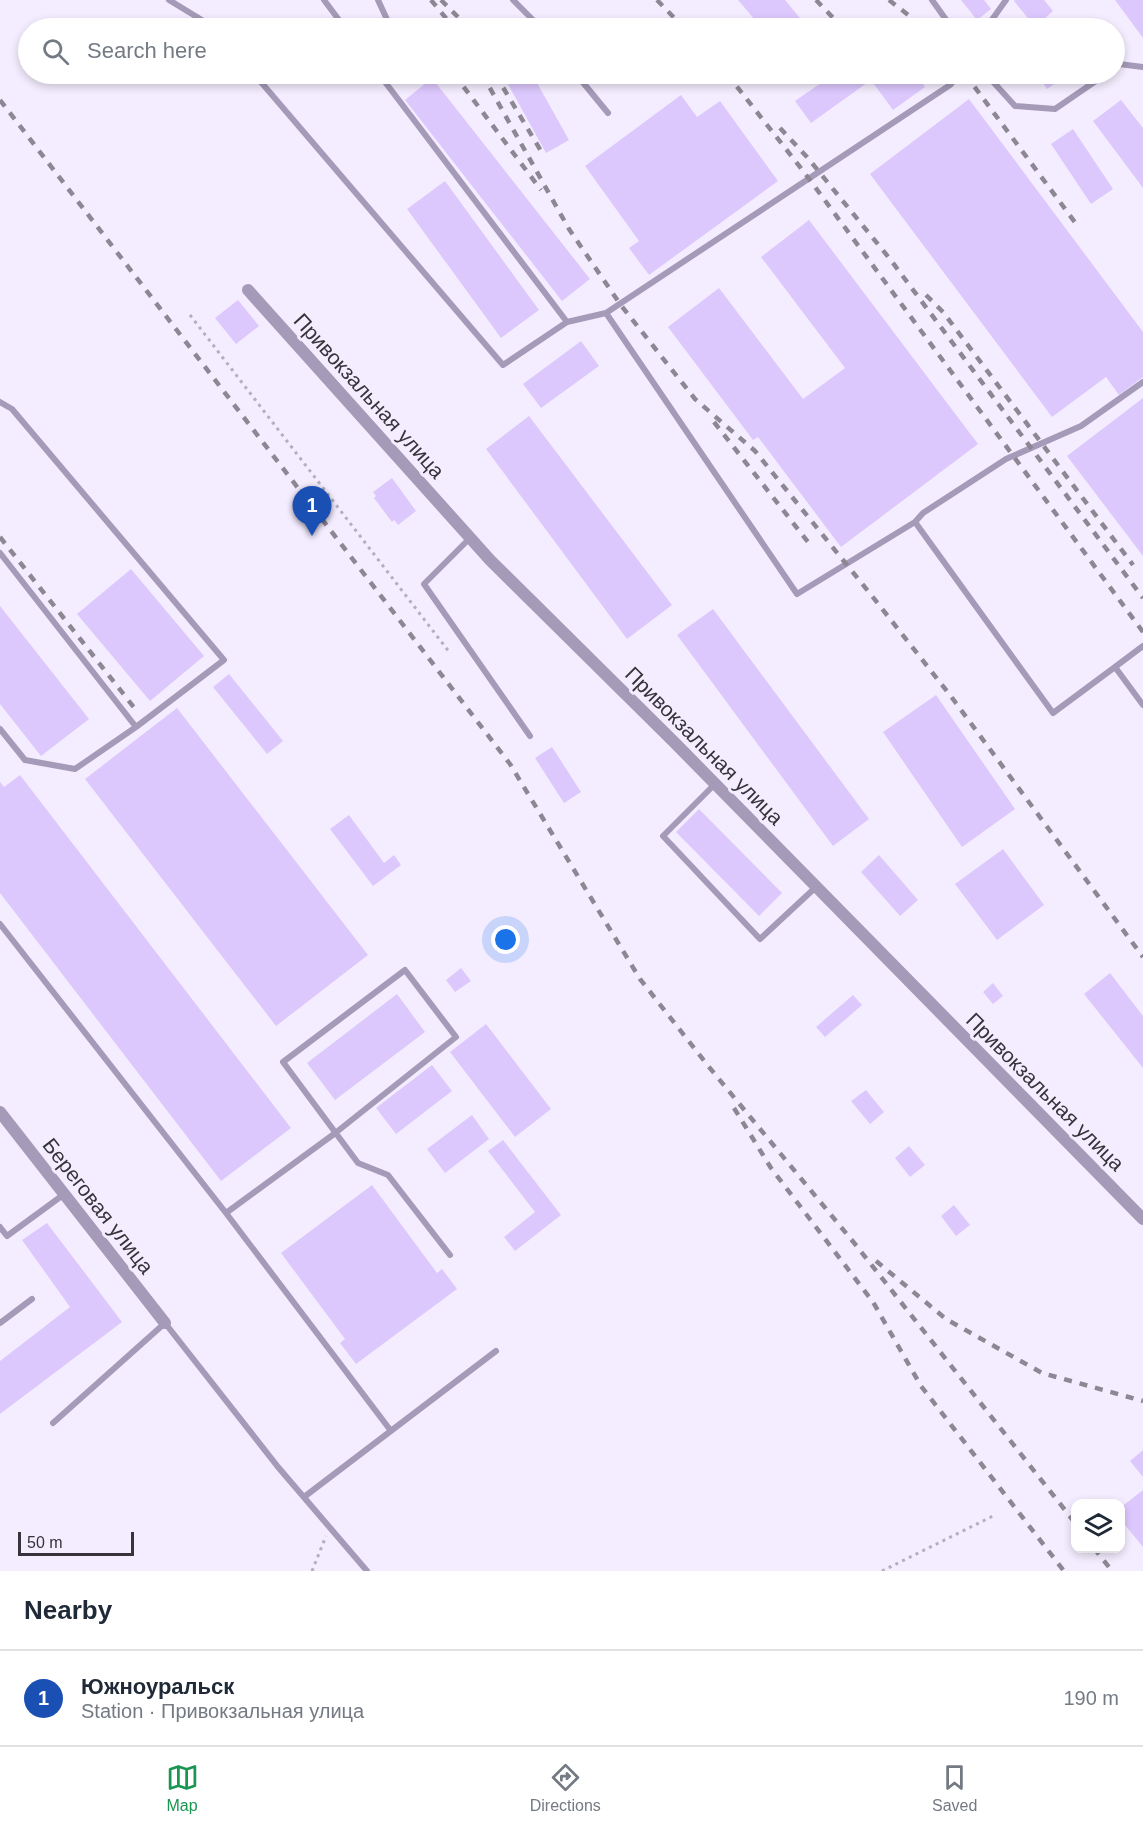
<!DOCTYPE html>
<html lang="en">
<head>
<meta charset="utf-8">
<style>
	body { margin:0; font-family:Arial,sans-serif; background:#f6f6f7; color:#1f2937 }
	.controls { position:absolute; right:18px; bottom:18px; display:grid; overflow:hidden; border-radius:12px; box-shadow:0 3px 9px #0003 }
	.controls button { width:54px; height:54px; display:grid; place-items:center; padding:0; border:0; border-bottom:2px solid #e0e1e3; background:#fff; color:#1f2937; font:30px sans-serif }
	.scale { position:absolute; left:18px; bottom:15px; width:116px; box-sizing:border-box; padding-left:6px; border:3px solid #36333a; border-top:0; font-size:16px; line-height:21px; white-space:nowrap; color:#36333a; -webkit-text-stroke:4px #f4edff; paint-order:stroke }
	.you { position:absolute; left:506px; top:940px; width:21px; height:21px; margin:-15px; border:4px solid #fff; border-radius:50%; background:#1a73e8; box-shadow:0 0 0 9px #1a73e833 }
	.badge { display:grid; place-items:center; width:39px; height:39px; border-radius:50%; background:#1a9552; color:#fff; font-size:20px; font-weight:700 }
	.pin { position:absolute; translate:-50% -50px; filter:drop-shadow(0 2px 3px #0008) }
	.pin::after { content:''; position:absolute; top:32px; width:21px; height:18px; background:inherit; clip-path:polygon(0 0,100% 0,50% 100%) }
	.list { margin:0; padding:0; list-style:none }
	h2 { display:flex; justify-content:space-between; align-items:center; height:78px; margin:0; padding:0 24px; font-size:26px }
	h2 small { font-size:20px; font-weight:400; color:#747a83 }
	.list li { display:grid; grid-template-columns:39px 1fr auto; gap:18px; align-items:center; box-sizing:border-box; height:96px; padding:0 24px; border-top:2px solid #e0e1e3 }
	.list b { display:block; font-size:22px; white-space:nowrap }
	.list p { margin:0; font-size:20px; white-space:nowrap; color:#747a83 }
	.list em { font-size:20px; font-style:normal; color:#747a83 }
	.icon { flex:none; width:33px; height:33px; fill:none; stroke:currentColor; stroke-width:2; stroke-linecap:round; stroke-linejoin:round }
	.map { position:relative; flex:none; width:1143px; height:1571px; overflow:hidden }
	.search { position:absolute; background:#fff; box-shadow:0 3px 9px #0003; left:18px; right:18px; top:18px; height:66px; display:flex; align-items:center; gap:15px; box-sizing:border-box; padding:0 21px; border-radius:33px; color:#747a83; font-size:22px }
	.sheet { height:174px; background:#fff }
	nav { display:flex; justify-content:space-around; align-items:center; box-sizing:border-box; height:84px; border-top:2px solid #e0e1e3; background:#fff; font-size:16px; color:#747a83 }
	nav a { display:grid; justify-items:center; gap:3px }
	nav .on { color:#1a9552 }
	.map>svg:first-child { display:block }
	.building { fill:#ddc8fd }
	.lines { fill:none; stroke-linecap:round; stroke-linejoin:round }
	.path { stroke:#b4aebd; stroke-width:3; stroke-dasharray:3 4.5; stroke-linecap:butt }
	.service { stroke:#a59ab7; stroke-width:6 }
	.minor { stroke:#a59ab7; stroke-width:12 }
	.rail { stroke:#8c8793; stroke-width:4.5; stroke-dasharray:8 8; stroke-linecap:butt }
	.labels { text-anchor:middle; stroke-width:6; stroke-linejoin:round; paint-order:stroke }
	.street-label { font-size:21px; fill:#36333a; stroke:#f4edff }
</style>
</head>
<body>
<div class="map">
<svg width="1143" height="1571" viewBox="0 0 1143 1571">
	<rect width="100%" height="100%" fill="#f4edff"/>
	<path class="building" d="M738 0H785L805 24 799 28H762Z
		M961 0H984L991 9 977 20Z
		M1015 0H1044L1053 11 1035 27 1014 1Z
		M1115 0H1143V38Z
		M510 74H532L569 140 546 153 504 77Z
		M834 74H916L925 87 893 110 871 80 811 123 795 101Z
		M1037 74H1053L1059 81 1047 89Z
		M432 78 590 279 562 301 405 100Z
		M681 95 697 117 720 101 778 181 649 275 629 248 639 241 585 166Z
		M969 99 1143 332V377L1119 395 1106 377 1052 417 870 174Z
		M1121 100 1143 128V188L1093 121Z
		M1073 129 1113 189 1091 204 1051 144Z
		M445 181 539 310 501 338 407 209Z
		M809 220 978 444 841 547 758 437 753 440 668 327 719 288 803 399 845 368 761 257Z
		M238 300 259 326 236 344 215 318Z
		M581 341 599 366 541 408 523 384Z
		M1143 398V556L1067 456Z
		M529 416 672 605 627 639 486 449Z
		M392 478 416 511 398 525 394 520 392 522 374 498 376 496 373 492Z
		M131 569 204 656 150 701 77 614Z
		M0 606 89 719 41 756 0 704Z
		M713 609 869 819 833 846 677 635Z
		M229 674 283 741 267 754 213 687Z
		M936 695 1015 809 962 847 883 732Z
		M177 708 368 955 276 1026 85 779Z
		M552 747 581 792 564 803 535 758Z
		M20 775 291 1128 221 1181 0 893V782L4 787Z
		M699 809 782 893 759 916 676 832Z
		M349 815 384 863 394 855 401 865 373 886 330 829Z
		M1003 849 1044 905 997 940 955 884Z
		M879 855 918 900 900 916 861 872Z
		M461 968 471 981 455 992 446 980Z
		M1110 973 1143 1016V1068L1084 994Z
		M993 983 1003 996 993 1004 983 992Z
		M397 994 425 1032 335 1100 307 1063Z
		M853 995 862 1005 825 1037 816 1027Z
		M486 1024 551 1109 515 1137 450 1052Z
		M432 1065 452 1091 396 1134 376 1108Z
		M866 1090 884 1112 870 1124 851 1101Z
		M472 1115 489 1139 445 1173 427 1149Z
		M503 1140 561 1215 515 1251 504 1237 535 1212 488 1151Z
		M909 1146 925 1165 910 1177 895 1158Z
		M372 1185 437 1273 442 1269 457 1289 356 1364 340 1343 345 1339 281 1253Z
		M954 1205 970 1225 956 1236 941 1216Z
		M47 1223 122 1322 0 1414V1361L70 1307 22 1240Z
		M1143 1450V1477L1130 1461Z
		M1143 1490V1547L1120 1519V1508Z"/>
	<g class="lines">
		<path class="path" d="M190 315 450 653
			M312 1571 326 1536
			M882 1571 993 1516"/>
		<path class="service" d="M169 0 215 28
			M324 0 345 28
			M378 0 391 28
			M513 0 541 28
			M932 0 952 28
			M986 28 1006 0
			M1114 67 1119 64 1143 67
			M254 74 503 365 567 322 606 313 797 594 915 522 1053 713 1115 667 1143 705
			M379 74 567 322
			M576 74 608 113
			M986 74 1015 106 1055 109 1106 74
			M606 313 950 85 959 74
			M0 402 12 409 224 660 136 727 75 769 25 760 0 729
			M915 522 923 513 1006 459 1081 426 1143 382
			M470 538 424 584 530 736
			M0 553 136 727
			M1115 667 1143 646
			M715 784 663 836 760 939 816 887
			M0 924 226 1213 334 1134 456 1037 405 970 283 1062 358 1163 388 1175 450 1255
			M226 1213 391 1431
			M0 1227 7 1236 63 1195
			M0 1323 32 1299
			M53 1423 165 1323 278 1467 367 1571
			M304 1497 496 1351"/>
		<path class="minor" d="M248 290 490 560 674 742 1143 1219
			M0 1112 165 1323"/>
		<path class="rail" d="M431 0 454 28
			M441 0 469 28
			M657 0 684 28
			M816 0 839 24
			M889 0 925 28
			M454 74 541 190
			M482 74 569 229 620 304 695 399 755 451 872 596 950 695 1143 957
			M495 74 544 156
			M727 74 804 172 1143 632
			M965 74 1077 225
			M0 100 510 764 640 979 709 1067 855 1244 1076 1524
			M780 128 807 157 890 259 1143 598
			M926 295 943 312 1133 565
			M714 422 808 542
			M0 537 136 710
			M734 1108 771 1168 873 1302 921 1386 1064 1571
			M876 1261 946 1319 1042 1373 1143 1401
			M1094 1548 1112 1571"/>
	</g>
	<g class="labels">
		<g class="street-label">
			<text transform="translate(369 396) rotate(48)" y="7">Привокзальная улица</text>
			<text transform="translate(704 746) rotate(45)" y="7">Привокзальная улица</text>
			<text transform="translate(1045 1092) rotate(45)" y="7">Привокзальная улица</text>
			<text transform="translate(98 1206) rotate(52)" y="7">Береговая улица</text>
		</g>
	</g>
</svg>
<div class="controls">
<button><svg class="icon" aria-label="layers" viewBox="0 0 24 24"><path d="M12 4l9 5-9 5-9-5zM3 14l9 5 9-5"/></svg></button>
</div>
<div class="scale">50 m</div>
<div class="you"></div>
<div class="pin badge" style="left:312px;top:536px;background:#1a4fb4">1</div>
<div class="search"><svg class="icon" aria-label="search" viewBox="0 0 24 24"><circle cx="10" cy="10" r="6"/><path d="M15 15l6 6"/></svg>Search here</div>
</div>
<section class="sheet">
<h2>Nearby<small></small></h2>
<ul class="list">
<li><span class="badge" style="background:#1a4fb4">1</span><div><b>Южноуральск</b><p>Station · Привокзальная улица</p></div><em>190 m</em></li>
</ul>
</section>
<nav>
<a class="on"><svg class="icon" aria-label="map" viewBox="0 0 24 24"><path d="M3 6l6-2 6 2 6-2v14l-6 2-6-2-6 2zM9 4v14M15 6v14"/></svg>Map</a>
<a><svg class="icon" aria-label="directions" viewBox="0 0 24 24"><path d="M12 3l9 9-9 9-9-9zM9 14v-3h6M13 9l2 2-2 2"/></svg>Directions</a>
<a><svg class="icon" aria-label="saved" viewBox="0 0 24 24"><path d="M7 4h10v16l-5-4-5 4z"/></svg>Saved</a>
</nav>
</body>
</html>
